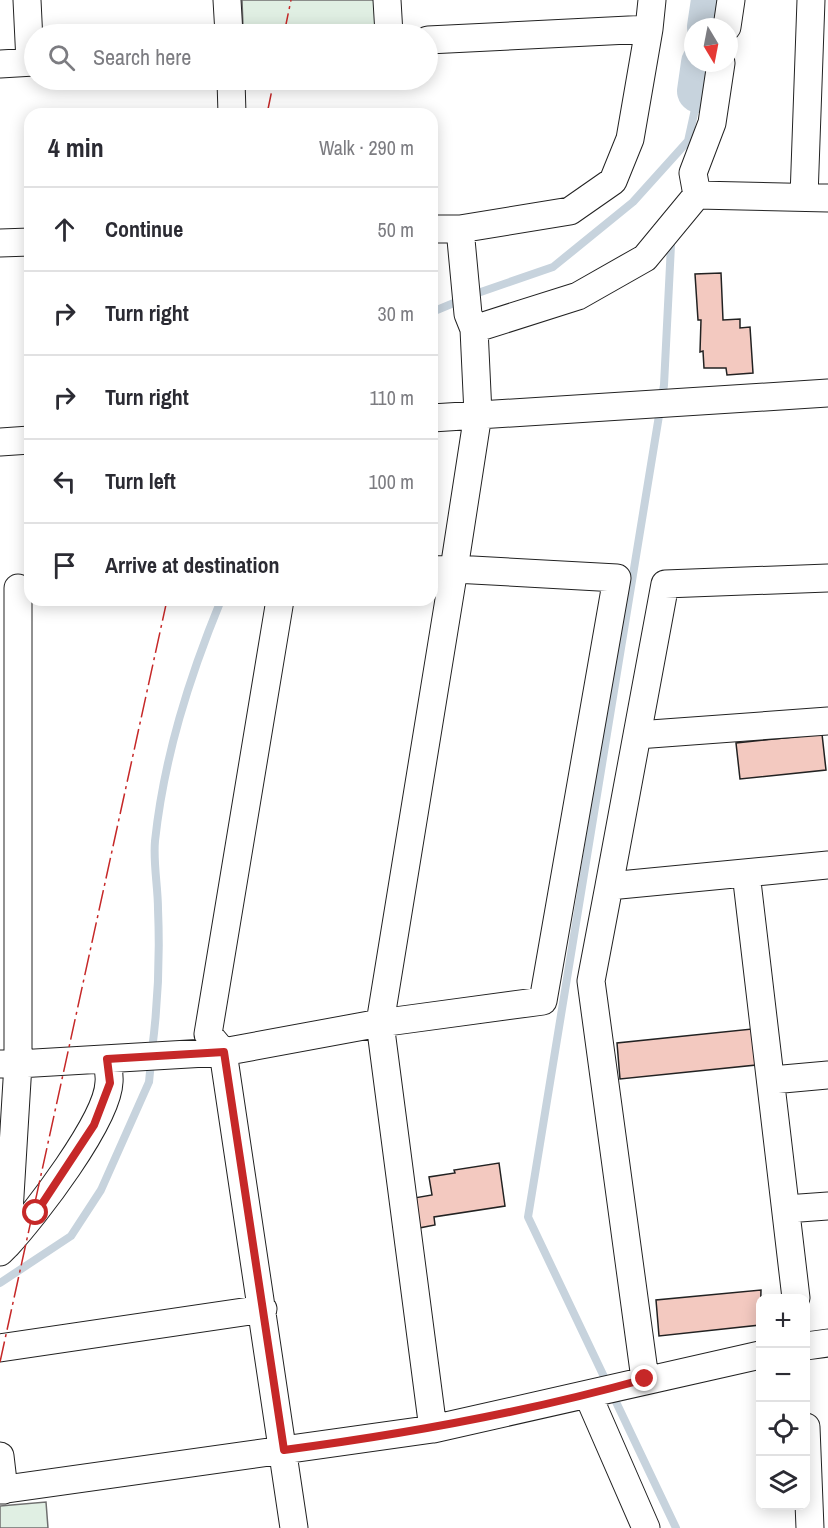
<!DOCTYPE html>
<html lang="en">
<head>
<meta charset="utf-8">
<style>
	body { margin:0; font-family:"Archivo Narrow",sans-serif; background:#f7f7f7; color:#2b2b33 }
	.controls { position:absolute; right:18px; bottom:18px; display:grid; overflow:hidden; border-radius:12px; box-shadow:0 3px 15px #0003 }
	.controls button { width:54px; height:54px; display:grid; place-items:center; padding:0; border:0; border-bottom:2px solid #e1e1e2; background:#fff; color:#2b2b33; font:30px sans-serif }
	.compass { position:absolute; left:684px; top:18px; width:54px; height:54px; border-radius:50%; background:#fff; box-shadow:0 3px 15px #0003; rotate:170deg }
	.stop { position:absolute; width:18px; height:18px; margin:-14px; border:4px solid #c62828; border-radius:50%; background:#fff }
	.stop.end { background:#c62828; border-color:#fff; box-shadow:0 2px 6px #0008 }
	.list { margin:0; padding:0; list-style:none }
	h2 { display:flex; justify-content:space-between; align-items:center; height:78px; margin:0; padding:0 24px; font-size:26px }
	h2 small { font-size:20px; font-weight:400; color:#7c7c81 }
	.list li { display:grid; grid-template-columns:39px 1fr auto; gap:18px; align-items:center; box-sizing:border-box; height:84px; padding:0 24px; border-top:2px solid #e1e1e2 }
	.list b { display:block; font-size:22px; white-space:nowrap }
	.list em { font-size:20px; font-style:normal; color:#7c7c81 }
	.icon { flex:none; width:33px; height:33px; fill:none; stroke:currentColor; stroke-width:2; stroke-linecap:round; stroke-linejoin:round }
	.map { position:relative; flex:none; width:828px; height:1528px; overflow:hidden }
	.search { position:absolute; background:#fff; box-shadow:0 3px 15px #0003; left:24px; top:24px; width:414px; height:66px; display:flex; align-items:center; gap:15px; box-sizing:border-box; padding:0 21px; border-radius:33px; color:#7c7c81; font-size:22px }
	.panel { position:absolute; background:#fff; box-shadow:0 3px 15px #0003; left:24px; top:108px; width:414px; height:498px; border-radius:18px }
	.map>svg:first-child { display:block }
	.green { fill:#e0efe3; stroke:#6f6f6f; stroke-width:1.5 }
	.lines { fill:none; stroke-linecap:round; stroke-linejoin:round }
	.stream { stroke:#c7d3dd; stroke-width:8 }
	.river { stroke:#c7d3dd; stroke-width:44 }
	.building { fill:#f3c9c0; stroke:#222; stroke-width:1.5 }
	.minor-casing { stroke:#222; stroke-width:29 }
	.minor { stroke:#fff; stroke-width:27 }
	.power { stroke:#c62828; stroke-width:1.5; stroke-dasharray:21 4.5 3 4.5; stroke-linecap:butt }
	.route { stroke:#c62828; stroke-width:8 }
</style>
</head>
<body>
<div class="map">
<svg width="828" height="1528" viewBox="0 0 828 1528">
	<rect width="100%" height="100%" fill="#fff"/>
	<path class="green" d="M242 0H374L376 25 368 34H251L243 27Z
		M46 1502 48 1528H0V1506Z"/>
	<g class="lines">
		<path class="stream" d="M671 245 664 385 528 1217 676 1528
			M472 295 553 267 633 202 688 141 699 91
			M432 312 461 300
			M152 1050C158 1004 160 956 158 909 158 887 153 863 155 841 164 757 189 678 221 600
			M0 1283 71 1236 101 1190 149 1082 151 1062"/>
		<path class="river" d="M709 27 713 0
			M699 91 703 63"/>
	</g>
	<path class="building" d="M721 273 723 320 740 319V328L750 327 753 373 727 375 726 368H704L703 351 700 352 701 320H698L695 274Z
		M822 734 826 770 740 779 736 743Z
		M752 1029 756 1065 620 1079 617 1043Z
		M499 1163 505 1206 434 1217 435 1225 419 1228 414 1198 432 1195 429 1177 455 1173 454 1170Z
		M761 1290 760 1325 659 1336 656 1300Z"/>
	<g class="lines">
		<defs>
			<path id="minor" d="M27 0 30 62
				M227 0 229 34
				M387 0 389 34
				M727 27 731 0
				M649 29 652 0
				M428 40 649 29 630 139 613 181 570 211 460 229 468 314 474 329 578 296 645 258 697 195 828 198
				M0 64 34 62
				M231 80 232 114
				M697 195 693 173 712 123 721 63
				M804 197 811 0
				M432 229H460
				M0 243 30 242
				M432 418 828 393
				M0 442 30 440
				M432 570 454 569 478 414 474 329
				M828 578 665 584 609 886 828 865
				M280 600 208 1034 223 1052 380 1023 454 569 617 578 543 1001 380 1023 433 1429
				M637 735 828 721
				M746 873 796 1298
				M609 886 591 981 645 1379
				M1 1064H18V588
				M772 1080 828 1075
				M786 1209 828 1206
				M7 1245C34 1216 108 1120 109 1082 110 1074 107 1066 107 1059
				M0 1252 7 1245 18 1064 223 1052 294 1528
				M806 1346 828 1343
				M0 1348 263 1309
				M588 1395 646 1528
				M806 1427 810 1528
				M0 1456 4 1490
				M0 1490 433 1429 760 1355"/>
		</defs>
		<use href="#minor" class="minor-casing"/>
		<use href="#minor" class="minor"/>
		<path class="power" d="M284 34 291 0
			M267 114 274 80
			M0 1362 167 600"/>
	</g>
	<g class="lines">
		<path class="route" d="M36 1213 94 1125 110 1083 107 1059 224 1052 284 1450C406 1434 527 1412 645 1379"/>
	</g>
</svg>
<div class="controls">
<button>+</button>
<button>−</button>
<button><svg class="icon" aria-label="locate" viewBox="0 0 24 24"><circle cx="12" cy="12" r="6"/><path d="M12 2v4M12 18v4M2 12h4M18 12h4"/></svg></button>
<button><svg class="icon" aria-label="layers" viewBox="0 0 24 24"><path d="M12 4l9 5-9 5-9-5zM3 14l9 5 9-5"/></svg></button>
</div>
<svg class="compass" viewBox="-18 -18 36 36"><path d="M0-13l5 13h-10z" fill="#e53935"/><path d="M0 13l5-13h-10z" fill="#7c7c81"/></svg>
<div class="stop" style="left:36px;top:1213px"></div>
<div class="stop end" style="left:645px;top:1379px"></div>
<div class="search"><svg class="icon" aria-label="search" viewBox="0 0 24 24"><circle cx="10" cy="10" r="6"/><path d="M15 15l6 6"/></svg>Search here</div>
<section class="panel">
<h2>4 min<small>Walk · 290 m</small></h2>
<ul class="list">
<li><svg class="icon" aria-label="ahead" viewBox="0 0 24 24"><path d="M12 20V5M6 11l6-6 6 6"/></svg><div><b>Continue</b></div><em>50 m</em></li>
<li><svg class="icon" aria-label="right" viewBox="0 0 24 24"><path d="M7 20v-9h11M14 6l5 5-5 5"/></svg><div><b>Turn right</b></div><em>30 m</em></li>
<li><svg class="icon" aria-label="right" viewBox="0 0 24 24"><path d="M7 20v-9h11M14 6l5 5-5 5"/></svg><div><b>Turn right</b></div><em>110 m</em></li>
<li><svg class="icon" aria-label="left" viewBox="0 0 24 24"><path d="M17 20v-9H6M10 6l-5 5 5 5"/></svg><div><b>Turn left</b></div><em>100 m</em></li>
<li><svg class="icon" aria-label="arrive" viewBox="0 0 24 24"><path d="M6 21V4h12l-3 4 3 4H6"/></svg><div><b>Arrive at destination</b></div></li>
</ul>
</section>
</div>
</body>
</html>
